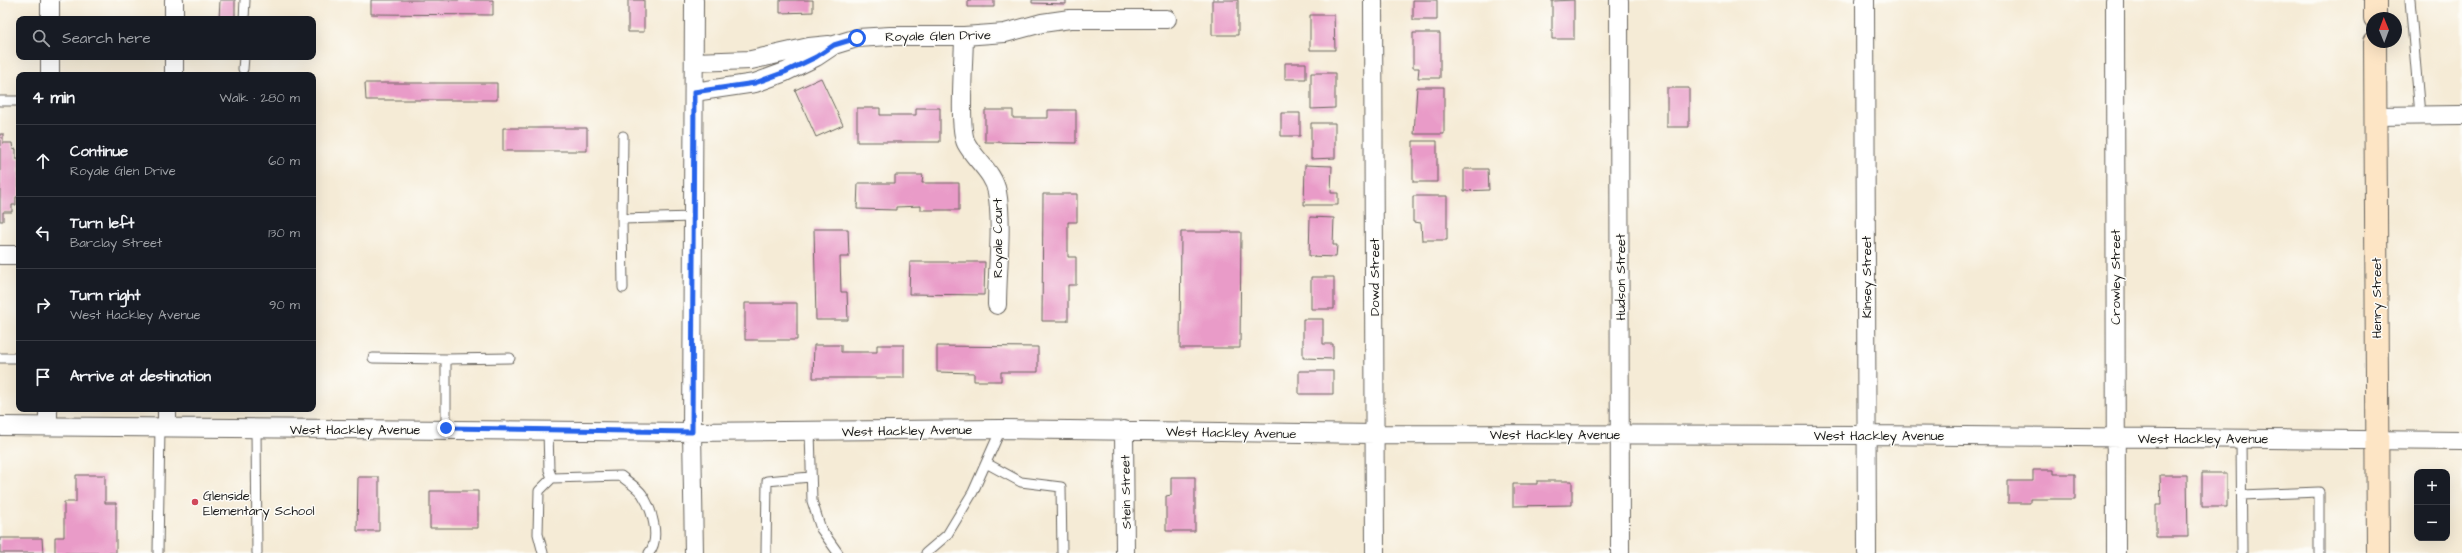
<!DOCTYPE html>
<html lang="en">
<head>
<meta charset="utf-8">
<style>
	body { margin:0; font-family:"Architects Daughter",sans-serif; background:#242831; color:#f1f3f6 }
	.controls { position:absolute; right:12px; bottom:12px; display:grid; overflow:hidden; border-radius:8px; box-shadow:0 4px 16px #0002 }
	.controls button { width:36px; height:36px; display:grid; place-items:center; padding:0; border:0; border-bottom:1px solid #363941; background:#171b24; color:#f1f3f6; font:20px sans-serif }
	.compass { position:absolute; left:2366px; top:12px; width:36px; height:36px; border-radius:50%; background:#171b24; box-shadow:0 4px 16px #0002; rotate:359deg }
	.stop { position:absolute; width:12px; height:12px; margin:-9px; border:3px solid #2563eb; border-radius:50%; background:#fff }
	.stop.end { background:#2563eb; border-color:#fff; box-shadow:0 1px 4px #0008 }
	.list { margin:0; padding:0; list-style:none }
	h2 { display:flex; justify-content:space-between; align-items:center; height:52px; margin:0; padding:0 16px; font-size:17px }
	h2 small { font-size:13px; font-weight:400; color:#9ea1a6 }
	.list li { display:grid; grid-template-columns:26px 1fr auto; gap:12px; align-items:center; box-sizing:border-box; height:72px; padding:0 16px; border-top:1px solid #363941 }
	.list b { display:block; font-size:15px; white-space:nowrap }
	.list p { margin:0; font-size:13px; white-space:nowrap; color:#9ea1a6 }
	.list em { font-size:13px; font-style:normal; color:#9ea1a6 }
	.icon { flex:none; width:22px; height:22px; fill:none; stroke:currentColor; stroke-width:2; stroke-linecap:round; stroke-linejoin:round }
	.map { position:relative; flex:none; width:2462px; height:553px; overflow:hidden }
	.search { position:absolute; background:#171b24; box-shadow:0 4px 16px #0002; left:16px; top:16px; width:300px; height:44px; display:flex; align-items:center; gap:10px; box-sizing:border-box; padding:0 14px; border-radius:8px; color:#9ea1a6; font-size:15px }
	.panel { position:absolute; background:#171b24; box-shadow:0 4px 16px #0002; left:16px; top:72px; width:300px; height:340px; border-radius:8px }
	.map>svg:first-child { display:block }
	.building { fill:#e99bc8 }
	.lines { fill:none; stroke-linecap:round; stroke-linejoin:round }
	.service-casing { stroke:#68645d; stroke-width:11 }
	.minor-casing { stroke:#68645d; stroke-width:20 }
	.secondary-casing { stroke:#68645d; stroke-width:24 }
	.service { stroke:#fff; stroke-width:9 }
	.minor { stroke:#fff; stroke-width:18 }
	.secondary { stroke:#fde5c5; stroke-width:22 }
	.route { stroke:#2563eb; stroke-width:5 }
	.poi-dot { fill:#d1495b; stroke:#fdfcf7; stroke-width:1.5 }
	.labels { text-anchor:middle; stroke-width:3; stroke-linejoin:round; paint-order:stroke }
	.street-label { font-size:13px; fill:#1c1c1c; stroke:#fdfcf7 }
	.poi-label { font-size:13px; fill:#1c1c1c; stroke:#fdfcf7; text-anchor:start }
</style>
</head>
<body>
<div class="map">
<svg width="2462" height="553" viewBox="0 0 2462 553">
	<rect width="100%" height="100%" fill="#fdfcf7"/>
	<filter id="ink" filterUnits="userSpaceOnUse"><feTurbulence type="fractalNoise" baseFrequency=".025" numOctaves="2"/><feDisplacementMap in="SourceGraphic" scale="8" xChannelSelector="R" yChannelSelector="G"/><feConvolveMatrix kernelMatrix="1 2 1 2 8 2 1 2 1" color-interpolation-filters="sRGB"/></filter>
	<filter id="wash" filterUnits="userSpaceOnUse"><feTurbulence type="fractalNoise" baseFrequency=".012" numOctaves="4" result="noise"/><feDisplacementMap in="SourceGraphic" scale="16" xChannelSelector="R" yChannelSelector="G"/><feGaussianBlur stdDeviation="0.9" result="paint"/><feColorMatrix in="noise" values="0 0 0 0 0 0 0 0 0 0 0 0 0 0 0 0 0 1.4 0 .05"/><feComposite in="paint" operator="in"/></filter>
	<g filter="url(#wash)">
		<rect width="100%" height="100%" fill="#f5ebd6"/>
		<g id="blocks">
			<path class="building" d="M220 0H235V19H219Z
				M371 0H493V15L371 14Z
				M628 0H644V32H628Z
				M780 0H813V12L780 13Z
				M968 0H994V7H968Z
				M1032 0H1066V4L1032 3Z
				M1212 0H1238V35H1212Z
				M1413 0H1437V20H1413Z
				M1574 0V39H1552V1Z
				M1310 15H1334L1335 50H1310Z
				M1413 33H1440V78H1418L1419 68H1413Z
				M1285 63H1306V79H1285Z
				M1311 73H1335V108L1311 109Z
				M821 78 843 125 816 137 795 90Z
				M365 83H497V100H366Z
				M1417 87H1444V134H1414Z
				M1667 88H1689V127H1667Z
				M857 108H880V115H916V108H940V142H857Z
				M985 110H1013V118H1048V110H1076V143L985 142Z
				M1281 113H1300V136H1281Z
				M1311 123H1335V158L1311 159Z
				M503 128H587V151H503Z
				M0 134H3V143H12L13 150 16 149V159H19V197H16V205H12V212H3V221H0Z
				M1413 141H1437V182H1413Z
				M1305 165 1332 166 1331 193H1338V205H1304Z
				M1464 169H1488L1489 190 1464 191Z
				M895 175H923L922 183H959V210H921V206L896 207V210L857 209 858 183H895Z
				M1043 194H1077V222H1068V257H1076V285H1068V321H1042Z
				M1413 196H1447V240H1422L1421 223 1413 222Z
				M1310 217 1334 218 1333 245H1337L1336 257 1309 256Z
				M814 229H848L849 257H840L841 292H847L848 320H816Z
				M1181 232H1241L1240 348H1180Z
				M910 262H985L984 295 909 294Z
				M1311 277H1334V309H1311Z
				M745 303H797V340H745Z
				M1303 319H1323V344H1333V359L1303 358Z
				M814 345H841V352H877V345H904V378H813Z
				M937 346 1038 347V372H1001V381H974V373L937 372Z
				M1299 371H1333V394H1299Z
				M2033 470H2054V474H2075V499H2030V503H2008V481H2033Z
				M2202 473H2227V507H2202Z
				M76 475H105V503H116V553H55V537H64V502H76Z
				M2160 475H2187L2188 537H2156V505H2161Z
				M358 477H379V531H357Z
				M1171 477H1195V531H1166V496L1171 495Z
				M1537 481H1572V505L1513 506V484H1537Z
				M430 491H478V528H430Z
				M0 538H42L43 553H0Z"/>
		</g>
	</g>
	<g filter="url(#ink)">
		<use href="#blocks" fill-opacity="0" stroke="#68645d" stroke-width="1"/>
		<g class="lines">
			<defs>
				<path id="service" d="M2410 0 2420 115
					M244 19 245 0
					M243 69 244 57
					M0 101H19
					M623 136 622 219 693 217
					M622 219 623 288
					M0 358H19
					M373 358 446 359
					M446 428V359L510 358
					M256 429 257 553
					M548 430 549 470 552 478 621 476C628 482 637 487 642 494 652 509 661 538 649 553
					M810 431 812 501 821 529 838 553
					M2241 439 2242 553
					M986 463 1021 482 1061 487 1062 553
					M2242 495 2319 492V553
					M158 553 160 426
					M543 553 538 534 539 491 552 478
					M766 553 767 481 810 477
					M926 553 947 535 973 492 1001 429"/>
				<path id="minor" d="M50 0V19
					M694 0 692 432 694 553
					M1373 0 1375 553
					M1619 0 1620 553
					M1865 0 1867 553
					M2115 0 2116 553
					M174 19V0
					M964 36C964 58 958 127 966 143 975 160 994 173 997 192 1003 223 997 272 997 305
					M694 62 751 60 809 47 829 45
					M50 75V57
					M174 75V57
					M694 92 755 83 785 72 816 57 834 45 857 38 890 36H964L1005 33 1042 23 1070 19H1167
					M2374 116 2462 115
					M0 255H19
					M0 426 692 432 1001 429 1375 434 1866 435 2462 441
					M48 426V409
					M167 427V409
					M1124 430 1125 553"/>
				<path id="secondary" d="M2375 18V0
					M2375 42 2378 553"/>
			</defs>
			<use href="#service" class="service-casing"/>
			<use href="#minor" class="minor-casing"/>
			<use href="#secondary" class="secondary-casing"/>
			<use href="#service" class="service"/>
			<use href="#minor" class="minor"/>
			<use href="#secondary" class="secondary"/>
		</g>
	</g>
	<g class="lines" filter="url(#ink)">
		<path class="route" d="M446 428 692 432 694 92 755 83 785 72 816 57 834 45 857 38"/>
	</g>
	<circle class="poi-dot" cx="195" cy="502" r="4"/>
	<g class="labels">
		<g class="street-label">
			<text transform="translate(938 35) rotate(-1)" y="5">Royale Glen Drive</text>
			<text transform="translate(997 238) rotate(-90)" y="5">Royale Court</text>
			<text transform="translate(1374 277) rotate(-90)" y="5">Dowd Street</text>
			<text transform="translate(1620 277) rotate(-90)" y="5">Hudson Street</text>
			<text transform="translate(1866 277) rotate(-90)" y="5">Kinsey Street</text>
			<text transform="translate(2115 277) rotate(-90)" y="5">Crowley Street</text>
			<text transform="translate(2376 298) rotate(-90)" y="5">Henry Street</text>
			<text x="355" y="434">West Hackley Avenue</text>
			<text transform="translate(907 430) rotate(-1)" y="5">West Hackley Avenue</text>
			<text transform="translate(1231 432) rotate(1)" y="5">West Hackley Avenue</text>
			<text x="1555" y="439">West Hackley Avenue</text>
			<text x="1879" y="440">West Hackley Avenue</text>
			<text x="2203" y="443">West Hackley Avenue</text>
			<text transform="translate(1125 492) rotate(-91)" y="5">Stein Street</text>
		</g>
		<g class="poi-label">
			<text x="203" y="500">Glenside<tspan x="203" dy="15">Elementary School</tspan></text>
		</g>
	</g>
</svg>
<div class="controls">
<button>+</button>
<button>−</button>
</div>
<svg class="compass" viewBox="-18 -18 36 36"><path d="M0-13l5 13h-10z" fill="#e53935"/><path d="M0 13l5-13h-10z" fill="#9ea1a6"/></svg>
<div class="stop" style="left:857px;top:38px"></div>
<div class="stop end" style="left:446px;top:428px"></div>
<div class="search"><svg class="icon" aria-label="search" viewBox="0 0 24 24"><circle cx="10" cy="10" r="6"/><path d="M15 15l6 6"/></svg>Search here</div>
<section class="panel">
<h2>4 min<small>Walk · 280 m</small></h2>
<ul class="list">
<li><svg class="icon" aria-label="ahead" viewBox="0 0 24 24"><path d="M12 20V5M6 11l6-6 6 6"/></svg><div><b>Continue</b><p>Royale Glen Drive</p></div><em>60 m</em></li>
<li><svg class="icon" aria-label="left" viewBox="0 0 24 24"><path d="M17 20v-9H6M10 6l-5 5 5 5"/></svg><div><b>Turn left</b><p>Barclay Street</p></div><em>130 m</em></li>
<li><svg class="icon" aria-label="right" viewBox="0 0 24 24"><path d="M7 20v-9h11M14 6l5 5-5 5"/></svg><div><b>Turn right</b><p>West Hackley Avenue</p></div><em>90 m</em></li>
<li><svg class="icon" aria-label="arrive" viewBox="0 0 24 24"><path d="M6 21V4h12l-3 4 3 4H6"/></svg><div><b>Arrive at destination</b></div></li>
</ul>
</section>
</div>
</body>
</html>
